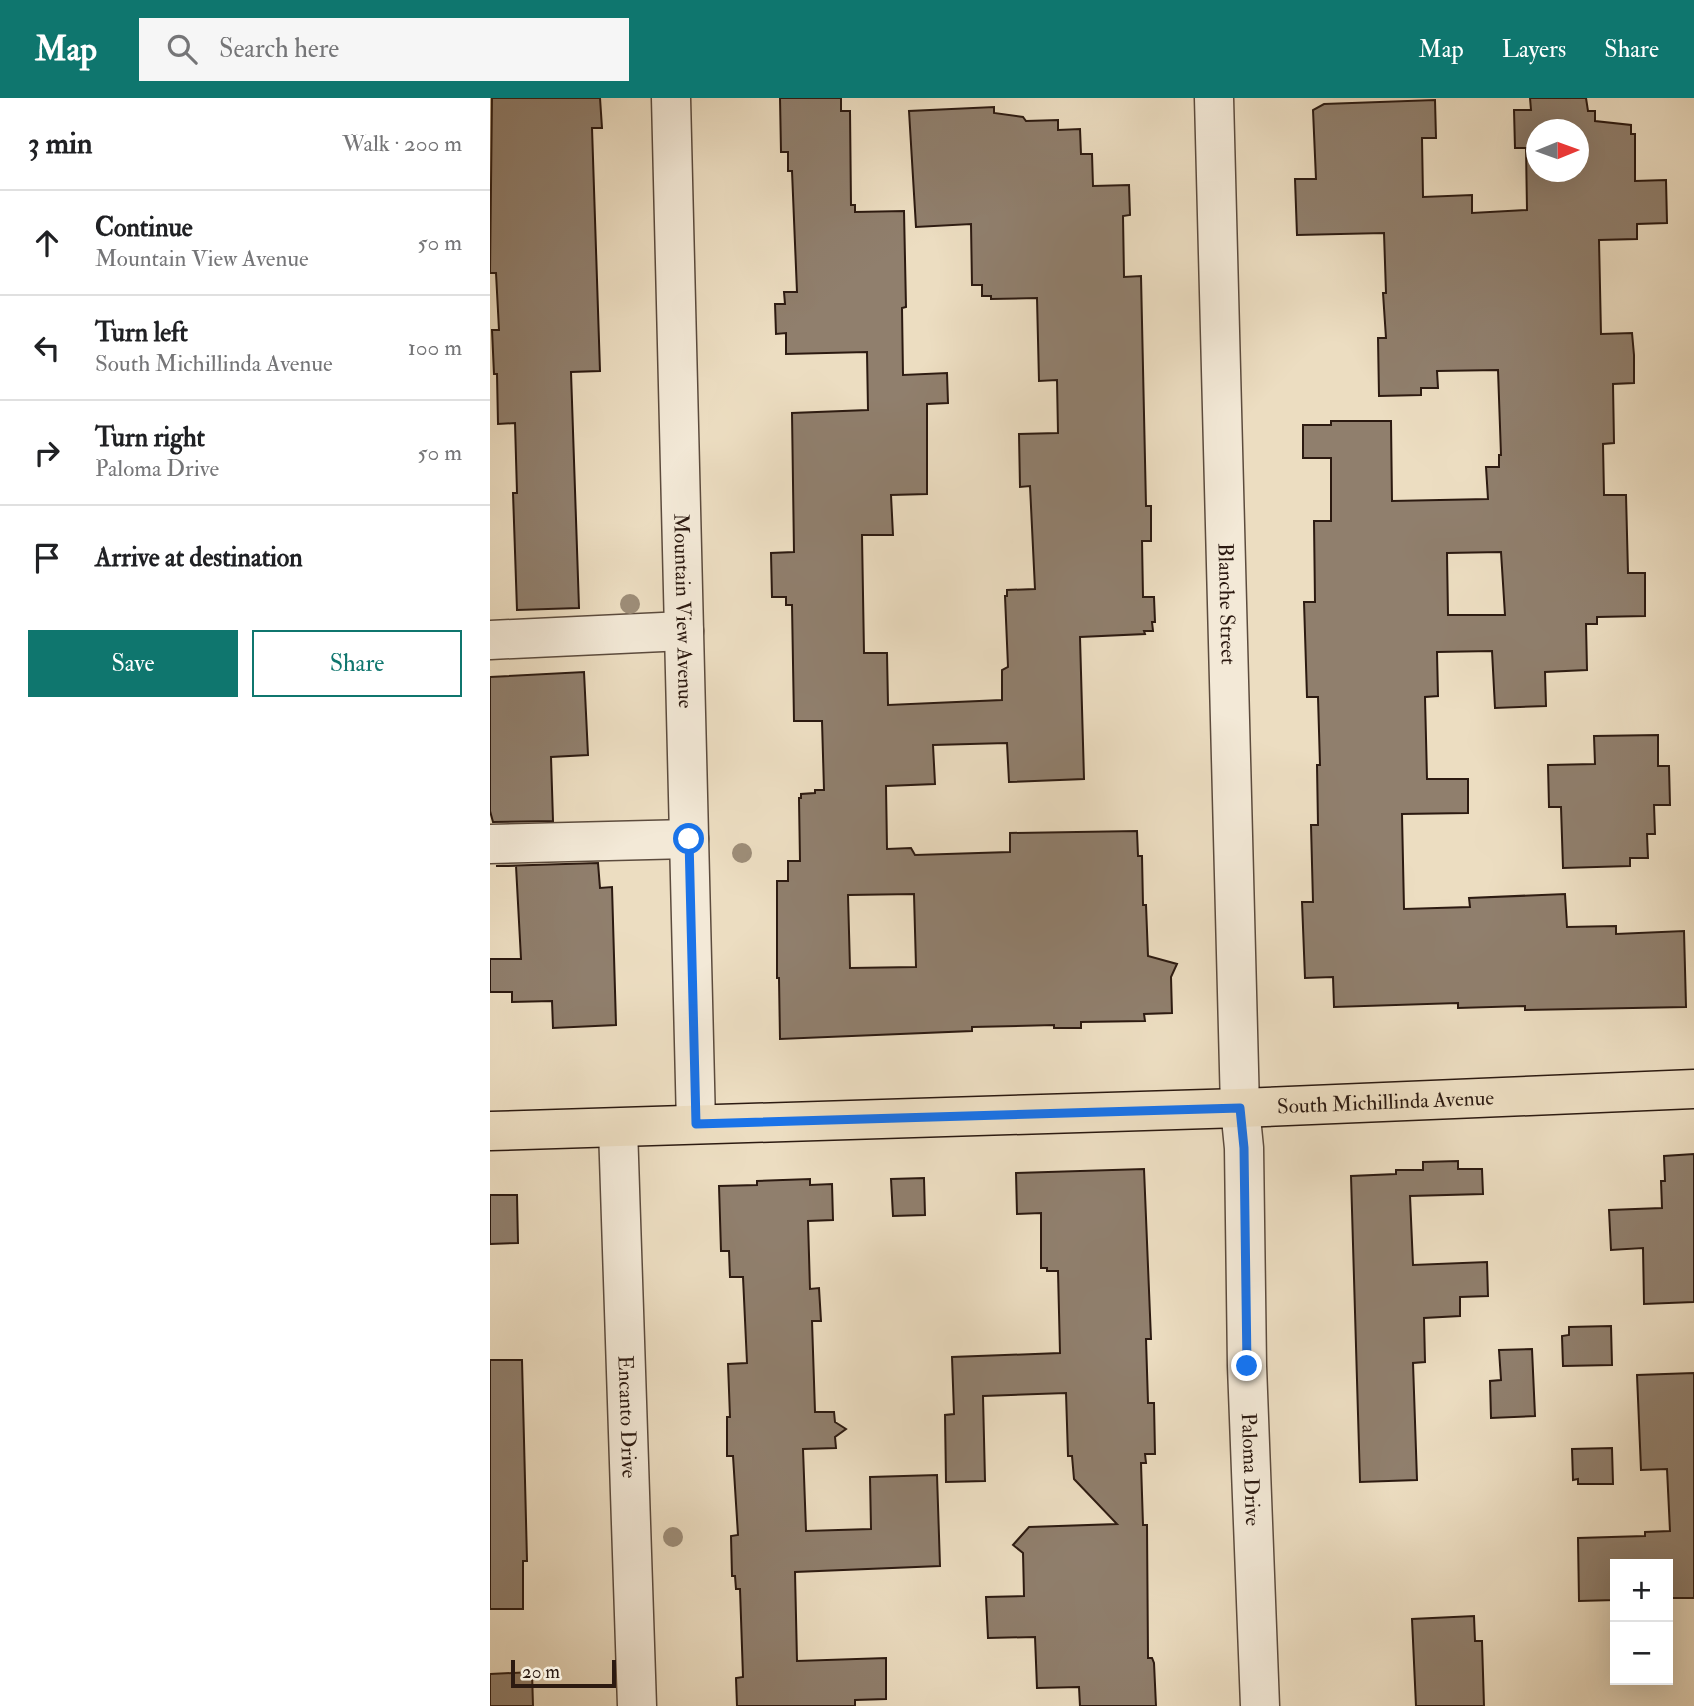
<!DOCTYPE html>
<html lang="en">
<head>
<meta charset="utf-8">
<style>
	body { margin:0; font-family:"IM FELL Double Pica",serif; background:#f6f6f6; color:#202124 }
	.controls { position:absolute; right:21px; bottom:21px; display:grid; overflow:hidden; border-radius:0px; box-shadow:0 7px 28px #0002 }
	.controls button { width:63px; height:63px; display:grid; place-items:center; padding:0; border:0; border-bottom:2px solid #e0e0e0; background:#fff; color:#202124; font:35px sans-serif }
	.compass { position:absolute; left:1036px; top:21px; width:63px; height:63px; border-radius:50%; background:#fff; box-shadow:0 7px 28px #0002; rotate:89deg }
	.scale { position:absolute; left:21px; bottom:18px; width:105px; box-sizing:border-box; padding-left:7px; border:4px solid #2c1a11; border-top:0; font-size:19px; line-height:24px; white-space:nowrap; color:#2c1a11; -webkit-text-stroke:5px #f3e9d7; paint-order:stroke }
	.stop { position:absolute; width:21px; height:21px; margin:-16px; border:5px solid #1a73e8; border-radius:50%; background:#fff }
	.stop.end { background:#1a73e8; border-color:#fff; box-shadow:0 2px 7px #0008 }
	.list { margin:0; padding:0; list-style:none }
	h2 { display:flex; justify-content:space-between; align-items:center; height:91px; margin:0; padding:0 28px; font-size:30px }
	h2 small { font-size:23px; font-weight:400; color:#757577 }
	.list li { display:grid; grid-template-columns:46px 1fr auto; gap:21px; align-items:center; box-sizing:border-box; height:105px; padding:0 28px; border-top:2px solid #e0e0e0 }
	.list b { display:block; font-size:26px; white-space:nowrap }
	.list p { margin:0; font-size:23px; white-space:nowrap; color:#757577 }
	.list em { font-size:23px; font-style:normal; color:#757577 }
	.actions { display:flex; gap:14px; padding:21px 28px }
	.actions a { flex:1; padding:16px 0; border:2px solid #0f766e; border-radius:0px; text-align:center; font-size:24px; color:#0f766e }
	.actions .main { background:#0f766e; color:#fff }
	.icon { flex:none; width:38px; height:38px; fill:none; stroke:currentColor; stroke-width:2; stroke-linecap:round; stroke-linejoin:round }
	.map { position:relative; flex:none; width:1204px; height:1608px; overflow:hidden }
	header { display:flex; align-items:center; gap:42px; box-sizing:border-box; height:98px; padding:0 35px; background:#0f766e; color:#fff }
	header strong { font-size:33px }
	nav { display:flex; gap:38px; margin-inline-start:auto; font-size:24px }
	.search { width:490px; height:63px; background:#f6f6f6; display:flex; align-items:center; gap:18px; box-sizing:border-box; padding:0 24px; border-radius:0px; color:#757577; font-size:26px }
	main { display:flex }
	aside { flex:1; background:#fff }
	.map>svg:first-child { display:block }
	.building { fill:#907f6d; stroke:#2c1a11; stroke-width:2; fill-rule:evenodd }
	.lines { fill:none; stroke-linecap:round; stroke-linejoin:round }
	.minor-casing { stroke:#5c4b3d; stroke-width:41 }
	.major-casing { stroke:#2c1a11; stroke-width:41 }
	.minor { stroke:#f3e9d7; stroke-width:38 }
	.major { stroke:#ecddc1; stroke-width:38 }
	.tree { fill:#9d8d78 }
	.route { stroke:#1a73e8; stroke-width:9 }
	.labels { text-anchor:middle; stroke-width:5; stroke-linejoin:round; paint-order:stroke }
	.street-label { font-size:21px; fill:#2c1a11; stroke:#f3e9d7 }
</style>
</head>
<body>
<header>
<strong>Map</strong>
<div class="search"><svg class="icon" aria-label="search" viewBox="0 0 24 24"><circle cx="10" cy="10" r="6"/><path d="M15 15l6 6"/></svg>Search here</div>
<nav><a>Map</a><a>Layers</a><a>Share</a></nav>
</header>
<main>
<aside>
<h2>3 min<small>Walk · 200 m</small></h2>
<ul class="list">
<li><svg class="icon" aria-label="ahead" viewBox="0 0 24 24"><path d="M12 20V5M6 11l6-6 6 6"/></svg><div><b>Continue</b><p>Mountain View Avenue</p></div><em>50 m</em></li>
<li><svg class="icon" aria-label="left" viewBox="0 0 24 24"><path d="M17 20v-9H6M10 6l-5 5 5 5"/></svg><div><b>Turn left</b><p>South Michillinda Avenue</p></div><em>100 m</em></li>
<li><svg class="icon" aria-label="right" viewBox="0 0 24 24"><path d="M7 20v-9h11M14 6l5 5-5 5"/></svg><div><b>Turn right</b><p>Paloma Drive</p></div><em>50 m</em></li>
<li><svg class="icon" aria-label="arrive" viewBox="0 0 24 24"><path d="M6 21V4h12l-3 4 3 4H6"/></svg><div><b>Arrive at destination</b></div></li>
</ul>
<div class="actions"><a class="main">Save</a><a>Share</a></div>
</aside>
<div class="map">
<svg width="1204" height="1608" viewBox="0 0 1204 1608">
	<rect width="100%" height="100%" fill="#ecddc1"/>
	<filter id="stains"><feTurbulence type="fractalNoise" baseFrequency=".00286" numOctaves="4"/><feColorMatrix values="0 0 0 0 .2 0 0 0 0 .09 0 0 0 0 .02 0 0 0 .5 -.17"/></filter>
	<radialGradient id="worn" r=".72"><stop offset=".6" stop-color="#630" stop-opacity="0"/><stop offset="1" stop-color="#630" stop-opacity=".3"/></radialGradient>
	<path class="building" d="M2 0H110L112 30H102L110 273 81 274 89 510 27 512 23 395H27L25 325 8 326 7 276H4L2 232H9L6 175H0Z
		M290 0H351V13H360L361 107H365V114L414 113 416 209 412 210 413 277 457 275 458 305 437 306V396L401 397 403 437H372L374 555H397L398 607 512 602V572L518 569 515 498H517V492L545 491 540 388 530 389 529 336 568 335 567 282 549 283 547 200 501 201V198H492V187H482L481 126 426 129 419 13 504 9V15L533 19 536 23 568 22V32L590 31 591 56H602L603 88 639 87 640 117 633 118 634 179 651 178 656 408H661V443H652L653 499H664L665 524H662L663 533H654L655 536 590 539 594 681 519 684 517 645 443 647 445 686 396 688 397 751 421 750 425 757 520 754V735L647 733 648 758H652L653 807H656L658 858 687 866 681 879 682 915 654 916 655 923 591 924V930H564V927L482 929V933L290 941 289 880H287V783H298V763H310L309 700H311V696L325 695V692H334L332 623H304L302 507H296V499H282L281 455 304 454 302 315 378 312 377 254 296 256V235L286 236 285 206H295L294 194H307L302 73H298V54H291ZM424 796 426 869 360 870 358 797Z
		M1040 0H1096L1098 13H1105V23L1141 27V36H1145V83L1176 82 1177 125 1147 126V141L1109 142 1111 236 1142 235 1144 257V285L1123 286 1124 345 1113 346 1114 397H1136L1138 475H1155V518L1107 519V526H1096L1097 572 1055 574 1056 608 1005 610 1002 553 947 554 948 598 935 599 937 681H978V715L912 716 914 811 980 809 979 800 1075 796 1077 829 1126 828V836L1194 833 1196 909 1035 912V908L968 910V905L844 909 843 879 815 880 812 804H823L821 727H828L827 667H830L828 599H817L814 504H825L824 423H841V360H813V327H841V323H901L902 403 998 401 996 369H1009V357H1011L1008 272 947 273 948 290H931V297L889 298 888 240H896L893 195H896L894 135 807 137 805 81H826L823 12 834 6 945 2 946 40H932L933 99 982 97V115L1037 112 1036 50H1025L1024 12H1041ZM1046 32H1088V74H1046ZM1011 454 1015 517H958L957 455Z
		M94 574 98 657 61 659 63 723 3 724 0 713V579Z
		M1168 637V668H1179L1180 707H1164L1165 736H1157L1158 760H1140V768L1073 770 1071 709H1059L1058 667 1105 666 1104 638Z
		M108 765 110 790 122 789 126 927 63 930 62 903 22 904V894H0V861H31L26 768H6Z
		M1204 1056V1204L1154 1206 1153 1150 1121 1152 1119 1112 1172 1110 1171 1083H1175L1174 1058Z
		M968 1063V1071H992L993 1096 920 1098 923 1167 997 1164 998 1198 970 1199V1218L934 1220 935 1264 923 1265 927 1382 870 1384 861 1078 906 1076V1072H933V1064Z
		M654 1071 661 1241H656L658 1305H664L665 1356H655L656 1365H651L653 1427H657L658 1560H662L664 1565 666 1608H590L589 1589 547 1590 545 1539 498 1540 496 1499 534 1498 533 1455 523 1447 539 1429 627 1426 584 1381 582 1358H578L576 1295 493 1298 495 1383 456 1384 455 1317 464 1316 462 1259 570 1255 568 1173H557V1170H551V1115L527 1116 526 1075Z
		M434 1080 435 1117 403 1118 401 1081Z
		M320 1081V1087L342 1086 343 1122 318 1123 320 1191 329 1190 331 1223H322L325 1314H344L345 1324 356 1331 345 1339 346 1350 313 1351 316 1433 381 1431 380 1379 447 1377 450 1468 305 1474 307 1563 396 1560V1601L365 1602V1608H247L246 1580 253 1579 250 1491H246L245 1478H242L241 1438 248 1437 243 1358H237V1319H240L238 1266 257 1265 253 1179H240L239 1153H231L229 1088 267 1087V1083Z
		M0 1097H27L28 1145 0 1146Z
		M1121 1228 1122 1267 1073 1268 1072 1238 1079 1237V1229Z
		M1042 1251 1045 1318 1001 1320 1000 1283 1011 1282 1009 1252Z
		M0 1262H32L37 1463H33V1511H0Z
		M1204 1275V1500H1178V1466H1125V1502L1089 1503 1088 1440 1155 1438V1434L1180 1433 1177 1371 1151 1372 1147 1277Z
		M1122 1350 1123 1386H1088V1381L1083 1382 1082 1351Z
		M984 1518 985 1543H992L994 1608H926L922 1521Z
		M42 1574 43 1608H0V1576Z"/>
	<g class="lines">
		<defs>
			<g id="minor">
				<path id="s1" d="M181 0 206 1026"/>
				<path id="s2" d="M724 0 750 1010 754 1050 757 1268 770 1608"/>
				<path d="M0 542 194 533"/>
				<path d="M0 746 199 741"/>
				<path id="s3" d="M128 1030 147 1608"/>
			</g>
			<g id="major">
				<path id="s4" d="M0 1033 750 1010 1204 991"/>
			</g>
		</defs>
		<use href="#minor" class="minor-casing"/>
		<use href="#major" class="major-casing"/>
		<use href="#minor" class="minor"/>
		<use href="#major" class="major"/>
	</g>
	<g class="tree">
		<circle cx="140" cy="506" r="10"/>
		<circle cx="252" cy="755" r="10"/>
		<circle cx="183" cy="1439" r="10"/>
	</g>
	<g class="lines">
		<path class="route" d="M199 741 206 1026 750 1010 754 1050 757 1268"/>
	</g>
	<g class="labels">
		<g class="street-label">
			<text dy="7" stroke="none"><textPath href="#s2" startOffset="506">Blanche Street</textPath></text>
			<text dy="7" stroke="none"><textPath href="#s1" startOffset="513">Mountain View Avenue</textPath></text>
			<text dy="7" stroke="none"><textPath href="#s4" startOffset="896">South Michillinda Avenue</textPath></text>
			<text dy="7" stroke="none"><textPath href="#s3" startOffset="289">Encanto Drive</textPath></text>
			<text dy="7" stroke="none"><textPath href="#s2" startOffset="1372">Paloma Drive</textPath></text>
		</g>
	</g>
	<rect width="100%" height="100%" filter="url(#stains)"/>
	<rect width="100%" height="100%" fill="url(#worn)"/>
</svg>
<div class="controls">
<button>+</button>
<button>−</button>
</div>
<svg class="compass" viewBox="-18 -18 36 36"><path d="M0-13l5 13h-10z" fill="#e53935"/><path d="M0 13l5-13h-10z" fill="#757577"/></svg>
<div class="scale">20 m</div>
<div class="stop" style="left:199px;top:741px"></div>
<div class="stop end" style="left:757px;top:1268px"></div>
</div>
</main>
</body>
</html>
